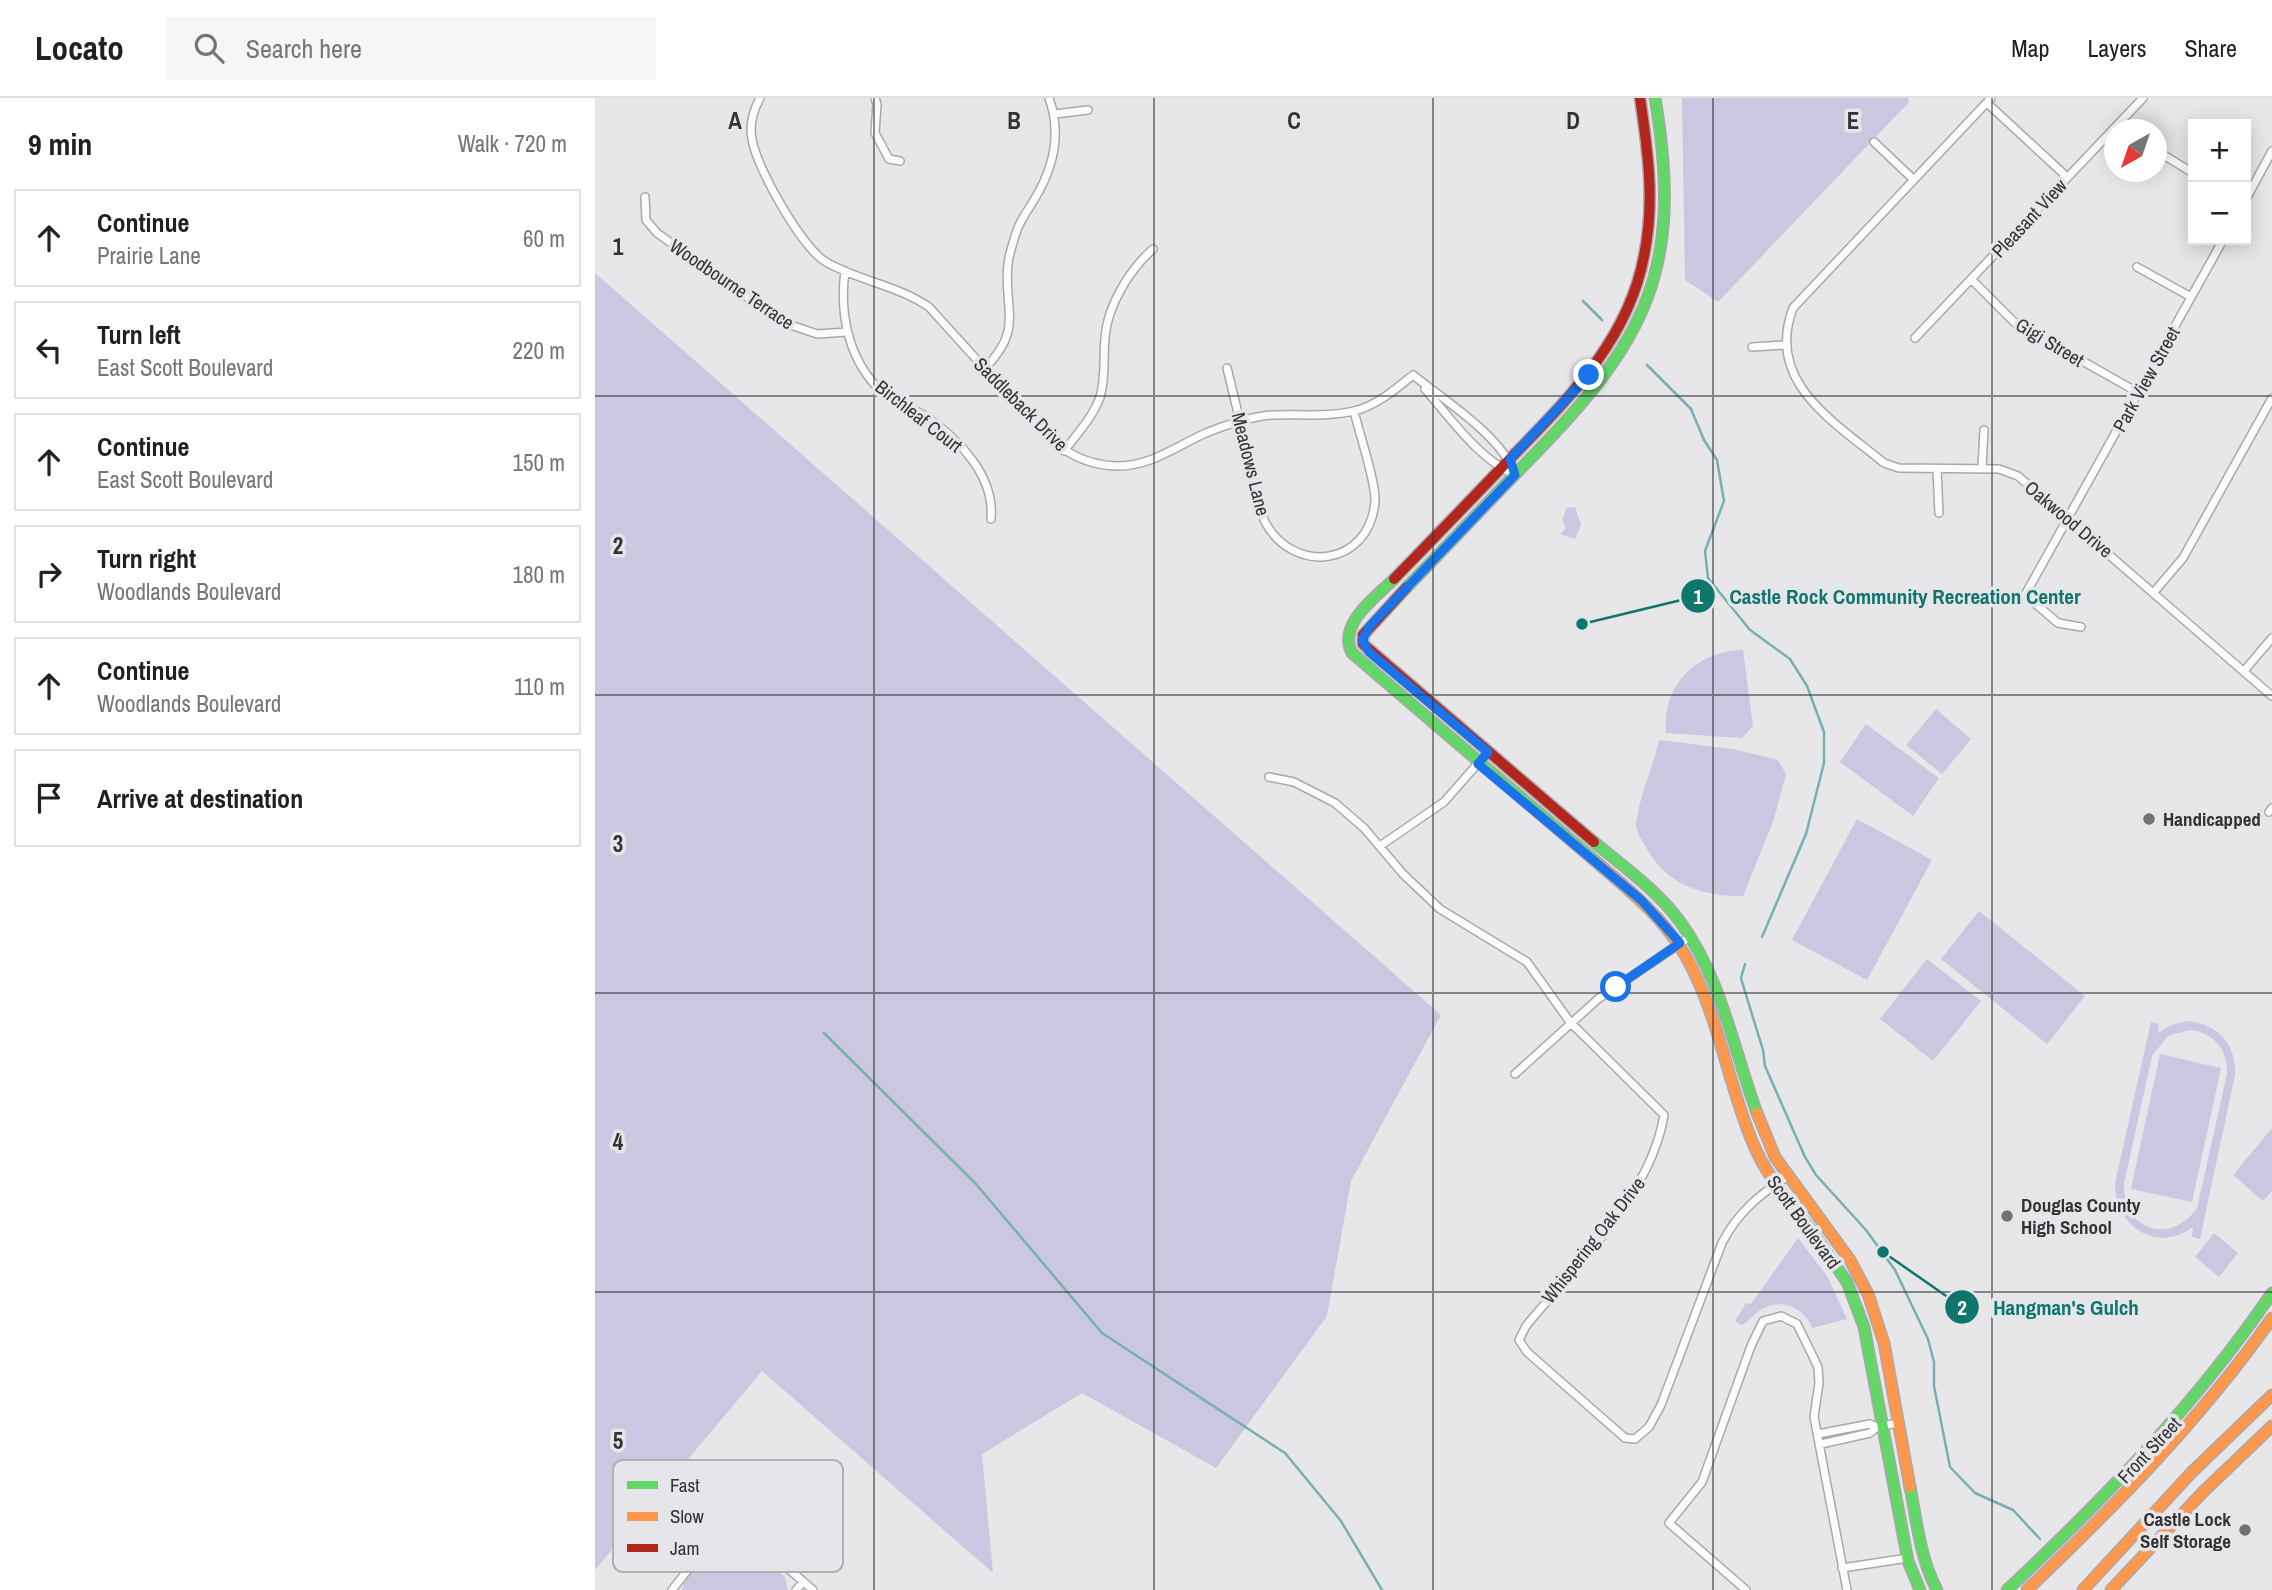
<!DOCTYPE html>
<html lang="en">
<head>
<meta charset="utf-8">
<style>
	body { margin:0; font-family:"Archivo Narrow",sans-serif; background:#f6f6f6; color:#202124 }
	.controls { position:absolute; right:21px; top:21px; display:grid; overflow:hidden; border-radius:0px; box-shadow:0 4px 18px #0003 }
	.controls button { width:63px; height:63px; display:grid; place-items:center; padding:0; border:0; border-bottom:2px solid #e0e0e0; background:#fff; color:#202124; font:35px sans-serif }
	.compass { position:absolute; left:1509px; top:21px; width:63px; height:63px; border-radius:50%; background:#fff; box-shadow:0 4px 18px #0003; rotate:220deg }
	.stop { position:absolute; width:21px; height:21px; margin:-16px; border:5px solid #1a73e8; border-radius:50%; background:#fff }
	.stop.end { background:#1a73e8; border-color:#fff; box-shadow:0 2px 7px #0008 }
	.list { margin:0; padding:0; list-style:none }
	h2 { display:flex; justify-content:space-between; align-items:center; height:91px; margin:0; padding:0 28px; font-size:30px }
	h2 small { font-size:23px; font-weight:400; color:#757577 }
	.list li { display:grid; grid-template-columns:46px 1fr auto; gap:21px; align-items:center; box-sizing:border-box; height:98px; margin:0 14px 14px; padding:0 14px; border:2px solid #e0e0e0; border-radius:0px }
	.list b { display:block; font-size:26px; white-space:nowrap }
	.list p { margin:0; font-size:23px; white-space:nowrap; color:#757577 }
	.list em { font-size:23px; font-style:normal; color:#757577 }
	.icon { flex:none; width:38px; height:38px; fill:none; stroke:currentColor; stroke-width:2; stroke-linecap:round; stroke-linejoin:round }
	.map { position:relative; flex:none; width:1677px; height:1492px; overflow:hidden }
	header { display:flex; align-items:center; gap:42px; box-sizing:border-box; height:98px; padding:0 35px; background:#fff; border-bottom:2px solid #e0e0e0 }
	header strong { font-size:33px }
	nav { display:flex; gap:38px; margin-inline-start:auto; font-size:24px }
	.search { width:490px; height:63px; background:#f6f6f6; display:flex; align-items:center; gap:18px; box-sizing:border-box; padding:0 24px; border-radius:0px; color:#757577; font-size:26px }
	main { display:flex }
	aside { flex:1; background:#fff }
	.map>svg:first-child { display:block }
	.green { fill:#cbc7e1; fill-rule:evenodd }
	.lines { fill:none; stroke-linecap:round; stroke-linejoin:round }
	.stream { stroke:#79afaf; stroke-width:2.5 }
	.street-casing { stroke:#a9a8aa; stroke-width:10 }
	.fast-casing { stroke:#a9a8aa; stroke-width:13 }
	.slow-casing { stroke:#a9a8aa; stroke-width:13 }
	.jam-casing { stroke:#a9a8aa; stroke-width:13 }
	.street { stroke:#fbfbfc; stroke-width:7 }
	.fast { stroke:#63d668; stroke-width:10 }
	.slow { stroke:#ff974d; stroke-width:10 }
	.jam { stroke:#b3261e; stroke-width:10 }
	.route { stroke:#1a73e8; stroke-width:9 }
	.grid { fill:none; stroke:#333334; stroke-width:2; stroke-opacity:0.55 }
	.poi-dot { fill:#727273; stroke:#e6e5e9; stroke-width:2.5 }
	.labels { text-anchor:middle; stroke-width:7; stroke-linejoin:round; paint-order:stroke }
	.street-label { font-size:19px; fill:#333334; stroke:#e6e5e9 }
	.poi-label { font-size:19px; font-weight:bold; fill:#333334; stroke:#e6e5e9; text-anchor:start }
	.key { fill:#e6e5e9; stroke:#b0b0b3; stroke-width:2 }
	.key-label { font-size:19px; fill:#333334 }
	.grid-label { font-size:23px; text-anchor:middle; font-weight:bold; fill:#333334; stroke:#e6e5e9; stroke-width:7; stroke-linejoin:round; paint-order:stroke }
	.leader { fill:none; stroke:#0f766e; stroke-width:2.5 }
	.callout-dot { fill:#0f766e; stroke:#e6e5e9; stroke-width:2.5 }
	.mark-label { font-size:21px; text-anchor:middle; font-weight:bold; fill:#fff }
	.callout-label { font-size:21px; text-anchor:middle; font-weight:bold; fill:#0f766e; stroke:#e6e5e9; stroke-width:7; stroke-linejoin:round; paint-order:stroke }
</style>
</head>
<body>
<header>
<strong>Locato</strong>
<div class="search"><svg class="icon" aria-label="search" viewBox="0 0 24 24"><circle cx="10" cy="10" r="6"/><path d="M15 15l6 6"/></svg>Search here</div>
<nav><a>Map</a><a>Layers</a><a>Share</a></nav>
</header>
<main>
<aside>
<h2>9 min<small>Walk · 720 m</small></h2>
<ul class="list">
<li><svg class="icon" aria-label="ahead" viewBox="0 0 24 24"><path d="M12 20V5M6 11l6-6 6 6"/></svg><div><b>Continue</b><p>Prairie Lane</p></div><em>60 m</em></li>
<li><svg class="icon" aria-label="left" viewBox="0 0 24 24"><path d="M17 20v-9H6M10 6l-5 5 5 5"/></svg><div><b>Turn left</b><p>East Scott Boulevard</p></div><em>220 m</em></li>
<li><svg class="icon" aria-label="ahead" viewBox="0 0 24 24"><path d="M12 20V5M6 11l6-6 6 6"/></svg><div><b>Continue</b><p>East Scott Boulevard</p></div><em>150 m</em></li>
<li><svg class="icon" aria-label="right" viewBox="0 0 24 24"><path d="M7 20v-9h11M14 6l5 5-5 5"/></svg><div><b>Turn right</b><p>Woodlands Boulevard</p></div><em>180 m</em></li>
<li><svg class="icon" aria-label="ahead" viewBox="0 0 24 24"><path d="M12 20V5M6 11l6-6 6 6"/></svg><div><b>Continue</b><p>Woodlands Boulevard</p></div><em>110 m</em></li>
<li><svg class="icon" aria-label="arrive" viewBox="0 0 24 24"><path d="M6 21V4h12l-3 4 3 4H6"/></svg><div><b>Arrive at destination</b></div></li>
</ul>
</aside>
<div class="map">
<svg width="1677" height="1492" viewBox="0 0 1677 1492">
	<rect width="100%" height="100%" fill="#e7e6e8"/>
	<path class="green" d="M1087 0H1313L1314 4 1123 204 1090 182Z
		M0 175 846 917 756 1083 732 1218 621 1370 487 1295 387 1356 398 1475 167 1273 0 1472Z
		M980 409 986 427 980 441 965 436 971 430 967 421 972 410Z
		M1148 552 1158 628 1147 640 1071 635C1067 587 1101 553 1148 552Z
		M1341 611 1376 641 1347 676 1311 647Z
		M1271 626 1344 680 1318 718 1245 664Z
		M1064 642 1138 651 1183 662 1191 676 1179 721 1148 798C1109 799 1072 787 1052 751 1048 744 1041 734 1041 726 1044 699 1058 670 1064 642Z
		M1262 721 1337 762 1272 882 1197 842Z
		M1384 813 1490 898 1452 946 1346 861Z
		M1332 861 1386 903 1338 963 1285 921Z
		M1593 923C1623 926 1642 947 1640 977L1605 1141 1597 1139 1598 1129C1562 1156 1519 1128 1520 1085L1556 924 1564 926 1563 935 1576 927ZM1594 932C1618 934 1633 951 1632 976L1602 1110C1576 1148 1528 1132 1529 1086L1557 958 1573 938Z
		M1565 956 1626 970 1597 1104 1536 1091Z
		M1677 1030V1093L1668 1103 1638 1077Z
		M1619 1135 1643 1155 1624 1179 1600 1159Z
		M1203 1140 1232 1178 1252 1221 1217 1230C1209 1208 1183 1199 1164 1213 1157 1218 1154 1224 1146 1227L1140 1223 1151 1205 1156 1206Z
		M134 1434 143 1438 190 1479 193 1492H87L89 1484 123 1441Z"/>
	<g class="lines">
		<path class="stream" d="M988 203 1007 222
			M1052 267 1096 311 1109 342 1122 362 1129 403 1110 453 1113 480 1155 532 1195 561 1212 588 1229 634V665L1211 736 1167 839
			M1150 866 1146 880 1148 887 1168 952 1170 968 1210 1059 1221 1077 1271 1132 1300 1172 1333 1241 1339 1264V1288L1355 1369 1380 1395 1418 1412 1445 1441
			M229 935 381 1086 507 1235 690 1355 746 1423 787 1492"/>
		<defs>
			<path id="street" d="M165 0C158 13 154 26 157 41 161 69 207 150 231 164 264 183 302 187 334 209L449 336C471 355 491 367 521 368 555 369 581 348 611 335 631 327 656 318 678 317 705 316 733 319 759 313 781 308 801 291 818 277
				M280 0 282 6 280 35 294 61 305 63
				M1396 0 1198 210C1170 284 1238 323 1289 365L1304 370 1404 371 1423 378 1677 598
				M1392 5 1472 79
				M460 16 493 12
				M1528 22 1538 32
				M1279 44 1318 81
				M1562 53 1598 75
				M50 99 51 122 62 135 187 224 222 236 252 234
				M1651 101 1677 53
				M1542 169 1596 199
				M250 173C244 217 254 264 288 295 301 307 317 309 330 318 364 341 400 378 396 421
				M1376 181 1420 225 1544 295
				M1320 240 1548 0
				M1157 249 1189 247
				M632 270 669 422C697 478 775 469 780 403 781 384 764 335 759 313
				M389 271C430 231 408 211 413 166 414 156 418 145 421 135 424 124 433 112 439 102 458 71 467 36 454 0
				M818 277C849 302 908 339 920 377
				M830 291C856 321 884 361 920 377
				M469 353C482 336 498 319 505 299 511 279 508 260 510 240 512 208 535 171 558 151
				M1387 370 1389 332
				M1342 371 1344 415
				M1559 494 1588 460 1677 300
				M1486 529 1463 525 1430 497 1628 142
				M1649 573 1677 540
				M674 679 699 684 740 705 769 730 808 776 845 811 932 864 975 924 1069 1017C1056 1097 982 1166 931 1228L924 1242 932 1254 1030 1340 1040 1341 1054 1329 1066 1307 1127 1145C1143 1114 1164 1097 1193 1078
				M1674 714 1677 710
				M785 748 849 704 893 654
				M920 976 1003 901 1096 838
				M1223 1336 1275 1326 1282 1329 1303 1325
				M1226 1346 1275 1335 1282 1329
				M132 1418 218 1492
				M1247 1470 1313 1460
				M77 1492 162 1384 177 1378
				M201 1492 208 1484
				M1151 1492 1074 1425 1107 1384 1156 1248 1168 1223 1186 1218 1202 1226 1223 1269 1224 1285 1219 1319 1252 1492"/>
			<path id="fast" d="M799 481C781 499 742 526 757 555L1006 768
				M812 489C853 447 893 404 934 362 1052 242 1089 171 1060 0
				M999 744C1029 769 1063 793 1086 825 1127 882 1138 950 1162 1015
				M1216 1132 1252 1184 1269 1229 1313 1463 1325 1492
				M1315 1389C1322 1424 1325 1460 1342 1492
				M1412 1492C1510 1400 1601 1306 1677 1195"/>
			<path id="slow" d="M1006 768C1038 795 1069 821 1090 857 1123 915 1132 982 1157 1043 1170 1076 1194 1104 1216 1132
				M1162 1015 1180 1059 1255 1162 1273 1196 1289 1245 1315 1389
				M1432 1492C1521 1407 1606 1321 1677 1220
				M1488 1492 1597 1374 1677 1297
				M1516 1492 1608 1394 1677 1328"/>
			<path id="jam" d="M799 481C836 443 873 405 910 366 968 306 1033 245 1049 158 1060 105 1053 53 1045 0
				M812 489 768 537V546L999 744"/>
		</defs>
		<use href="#street" class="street-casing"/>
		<use href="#fast" class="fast-casing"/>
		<use href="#slow" class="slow-casing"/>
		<use href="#jam" class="jam-casing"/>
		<use href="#street" class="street"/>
		<use href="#fast" class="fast"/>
		<use href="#slow" class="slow"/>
		<use href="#jam" class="jam"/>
	</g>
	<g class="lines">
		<path class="route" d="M994 277 915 361 920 377 775 528 767 542 774 554 893 654 883 666 1046 802 1085 845 1021 889"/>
	</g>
	<path class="grid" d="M279 0V1492M559 0V1492M838 0V1492M1118 0V1492M1397 0V1492M0 298H1677M0 597H1677M0 895H1677M0 1194H1677"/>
	<g class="poi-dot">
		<circle cx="1554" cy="721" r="7"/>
		<circle cx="1412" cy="1118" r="7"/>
		<circle cx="1650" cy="1432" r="7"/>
	</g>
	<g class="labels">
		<g class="street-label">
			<text transform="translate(1434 120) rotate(-47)" y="7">Pleasant View</text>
			<text transform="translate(137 186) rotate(34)" y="7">Woodbourne Terrace</text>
			<text transform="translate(1455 244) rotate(31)" y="7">Gigi Street</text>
			<text transform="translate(1551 281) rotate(-61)" y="7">Park View Street</text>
			<text transform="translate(426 306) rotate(45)" y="7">Saddleback Drive</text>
			<text transform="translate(324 318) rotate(38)" y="7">Birchleaf Court</text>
			<text transform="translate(656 366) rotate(76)" y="7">Meadows Lane</text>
			<text transform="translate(1474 421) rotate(40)" y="7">Oakwood Drive</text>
			<text transform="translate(1209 1124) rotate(54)" y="7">Scott Boulevard</text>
			<text transform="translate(998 1142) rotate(-52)" y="7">Whispering Oak Drive</text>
			<text transform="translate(1554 1352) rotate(-47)" y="7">Front Street</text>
		</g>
		<g class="poi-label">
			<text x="1568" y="728">Handicapped</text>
			<text x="1426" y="1114">Douglas County<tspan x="1426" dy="22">High School</tspan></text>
			<text x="1636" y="1428" text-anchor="end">Castle Lock<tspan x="1636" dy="22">Self Storage</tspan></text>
		</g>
	</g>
	<rect x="18" y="1362" width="230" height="112" rx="10" class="key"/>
	<rect x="32" y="1383" width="31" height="8" fill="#63d668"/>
	<rect x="32" y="1414" width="31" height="9" fill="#ff974d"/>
	<rect x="32" y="1446" width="31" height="8" fill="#b3261e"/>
	<g class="key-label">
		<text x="75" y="1394">Fast</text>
		<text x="75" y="1425">Slow</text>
		<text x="75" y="1457">Jam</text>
	</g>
	<g class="grid-label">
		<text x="140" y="31">A</text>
		<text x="419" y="31">B</text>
		<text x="699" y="31">C</text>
		<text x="978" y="31">D</text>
		<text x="1258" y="31">E</text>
		<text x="23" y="157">1</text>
		<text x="23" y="456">2</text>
		<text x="23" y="754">3</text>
		<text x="23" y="1052">4</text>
		<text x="23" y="1351">5</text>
	</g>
	<path class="leader" d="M987 526L1103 498M1288 1154L1367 1209"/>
	<g class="callout-dot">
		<circle cx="987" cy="526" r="7"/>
		<circle cx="1288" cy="1154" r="7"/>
		<circle cx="1103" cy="498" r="18"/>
		<circle cx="1367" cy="1209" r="18"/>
	</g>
	<g class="mark-label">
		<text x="1103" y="506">1</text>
		<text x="1367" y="1217">2</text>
	</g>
	<g class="callout-label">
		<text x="1310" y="506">Castle Rock Community Recreation Center</text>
		<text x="1471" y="1217">Hangman's Gulch</text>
	</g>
</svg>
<div class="controls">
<button>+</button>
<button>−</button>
</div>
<svg class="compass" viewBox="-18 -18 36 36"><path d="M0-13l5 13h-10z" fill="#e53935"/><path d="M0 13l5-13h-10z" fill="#757577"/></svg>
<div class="stop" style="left:1021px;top:889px"></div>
<div class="stop end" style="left:994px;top:277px"></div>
</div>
</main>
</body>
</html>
